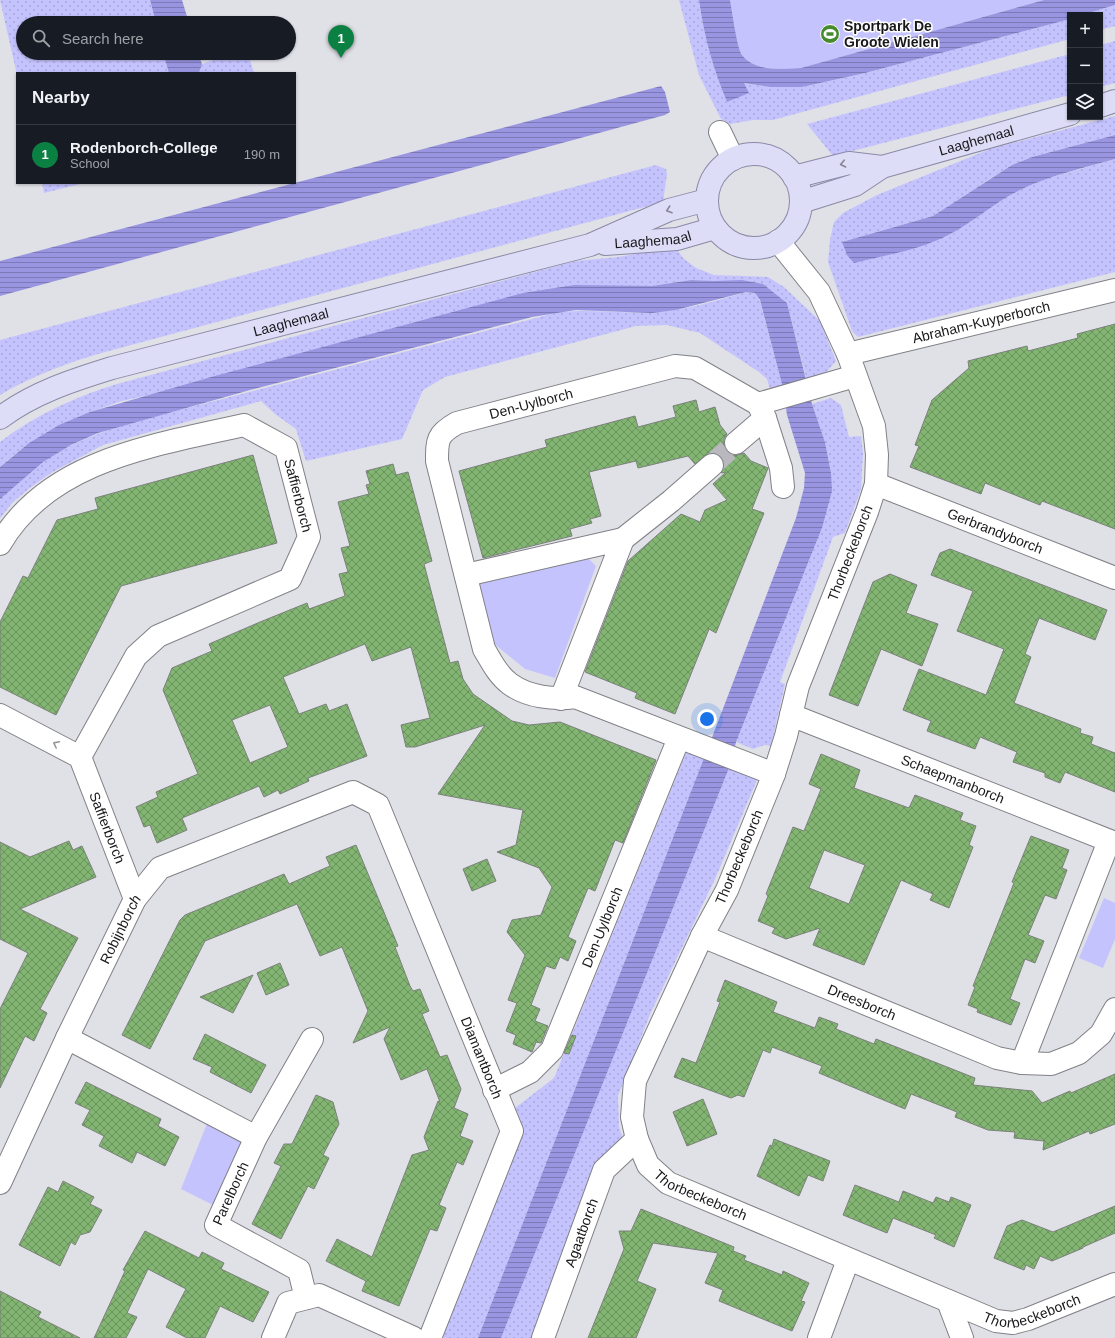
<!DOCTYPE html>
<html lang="en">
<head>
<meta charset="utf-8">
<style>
	body { margin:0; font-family:Arial,sans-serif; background:#20242c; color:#f1f3f6 }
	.controls { position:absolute; right:12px; top:12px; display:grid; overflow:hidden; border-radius:0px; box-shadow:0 1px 3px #0004 }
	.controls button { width:36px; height:36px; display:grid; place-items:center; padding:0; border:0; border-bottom:1px solid #363941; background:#171b24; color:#f1f3f6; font:20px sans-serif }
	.you { position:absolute; left:707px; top:719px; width:14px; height:14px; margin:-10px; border:3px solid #fff; border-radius:50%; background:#1a73e8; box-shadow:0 0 0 6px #1a73e833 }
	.badge { display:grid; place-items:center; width:26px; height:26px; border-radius:50%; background:#0b8043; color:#fff; font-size:13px; font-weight:700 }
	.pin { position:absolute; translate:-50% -33px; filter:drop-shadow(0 1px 2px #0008) }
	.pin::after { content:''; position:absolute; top:21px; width:14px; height:12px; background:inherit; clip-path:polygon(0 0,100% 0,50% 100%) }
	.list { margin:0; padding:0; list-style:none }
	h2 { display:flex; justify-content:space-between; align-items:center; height:52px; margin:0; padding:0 16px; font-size:17px }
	h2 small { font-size:13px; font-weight:400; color:#9ea1a6 }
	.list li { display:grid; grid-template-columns:26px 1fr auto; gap:12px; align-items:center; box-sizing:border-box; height:60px; padding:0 16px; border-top:1px solid #363941 }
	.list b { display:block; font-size:15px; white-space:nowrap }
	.list p { margin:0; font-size:13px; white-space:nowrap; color:#9ea1a6 }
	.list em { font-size:13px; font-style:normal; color:#9ea1a6 }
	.icon { flex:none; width:22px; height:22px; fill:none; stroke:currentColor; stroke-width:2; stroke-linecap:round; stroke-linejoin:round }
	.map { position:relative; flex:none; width:1115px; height:1338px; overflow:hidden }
	.search { position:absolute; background:#171b24; box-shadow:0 1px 3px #0004; left:16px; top:16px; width:280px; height:44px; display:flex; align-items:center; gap:10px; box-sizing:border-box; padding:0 14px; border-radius:22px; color:#9ea1a6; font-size:15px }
	.panel { position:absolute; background:#171b24; box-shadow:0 1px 3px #0004; left:16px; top:72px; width:280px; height:112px; border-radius:0px }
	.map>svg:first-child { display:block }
	.grass { fill:url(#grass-dots) }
	.green { fill:#c5c3fe }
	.water { fill:url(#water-rules) }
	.building { fill:url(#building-cross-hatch); stroke:#7c807b; fill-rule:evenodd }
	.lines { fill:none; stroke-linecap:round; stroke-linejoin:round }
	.minor-tunnel { stroke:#b8b8be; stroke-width:22; stroke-dasharray:22 11; stroke-linecap:butt }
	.minor-casing { stroke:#808087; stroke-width:24 }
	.major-casing { stroke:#8a8aa7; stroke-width:24 }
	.minor { stroke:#fff; stroke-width:22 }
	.major { stroke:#deddf7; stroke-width:22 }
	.oneway { stroke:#858494 }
	.oneway2 { stroke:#979798 }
	.labels { text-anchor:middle; stroke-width:3; stroke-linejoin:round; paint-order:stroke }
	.poi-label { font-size:14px; font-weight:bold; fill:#18181b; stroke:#fff; text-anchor:start }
	.street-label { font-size:14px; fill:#18181b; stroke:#fff }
</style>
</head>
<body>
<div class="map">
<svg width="1115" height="1338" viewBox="0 0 1115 1338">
	<defs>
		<pattern id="grass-dots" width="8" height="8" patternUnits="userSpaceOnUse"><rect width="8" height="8" fill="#c5c3fe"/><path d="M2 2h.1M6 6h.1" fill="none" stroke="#a8a7d9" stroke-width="1.8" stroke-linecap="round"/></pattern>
		<pattern id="water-rules" width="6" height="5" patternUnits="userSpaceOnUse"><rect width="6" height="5" fill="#9a95e1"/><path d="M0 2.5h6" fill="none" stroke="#7d79b6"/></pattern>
		<pattern id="building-cross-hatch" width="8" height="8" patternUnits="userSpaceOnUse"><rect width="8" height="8" fill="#81b571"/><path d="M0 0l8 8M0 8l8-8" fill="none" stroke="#69925c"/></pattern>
	</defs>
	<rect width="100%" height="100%" fill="#e0e0e7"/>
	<path class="grass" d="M0 0H150L156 23H23V53H163L169 73H17V75Z
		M679 0H699C704 38 713 67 727 102L743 83 770 87H802L865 73 1070 19V39L773 120H753L730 124 721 119 699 75Z
		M1115 5V26L1100 30V15H1082Z
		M1115 41V83L1100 87V45Z
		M234 53H248L254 73H199L202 64Z
		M1070 54V95L1050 100 833 156 807 124Z
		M1115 116V135L1032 157 1012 165 996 175 933 216 842 242 970 222 998 202 1021 189 1042 180 1115 159V272L858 337 852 331 828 262 830 240 834 222 843 213 877 195 990 149Z
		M656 165 666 169 667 174 663 202 105 352C69 362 32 376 0 395V340Z
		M42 183H84L44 193Z
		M675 247 683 258 696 268 714 275 768 277 784 287 820 321 836 361 822 377 807 381 787 303 763 284 691 280 652 286H630L122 401C75 417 36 433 0 467V442C35 415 75 397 117 384L576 261 618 257Z
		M746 292 755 293 760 301 783 388 770 389 767 379 759 372 700 333 667 325 636 326 445 377 423 390 402 439 306 461 296 429 275 414 261 401 103 445 51 473 31 487 13 502 0 518V499C32 460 82 438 129 423L555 313C588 308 620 314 653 312 685 311 715 301 746 292Z
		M831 398 841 405 849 437 861 436 863 453 861 489 845 533 833 537 780 682 785 684 771 746 765 745 753 749 736 742 822 528 831 473 825 442 812 404Z
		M688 748 706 753 478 1338H440L495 1204 521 1136V1121L515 1108 554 1078Z
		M731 763 757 780 715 879 651 1012 618 1096 619 1127 626 1149 595 1181 532 1338H501Z"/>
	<path class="green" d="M730 0H1044L801 68C782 69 755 72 742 55 737 49 732 10 730 0Z
		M578 548 596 566 555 678 525 669 486 637 466 575Z
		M1104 898 1115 903V939L1103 968 1079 958Z
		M214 1106 264 1127 223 1210 181 1189Z"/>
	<path class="water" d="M150 0H182L189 23H156Z
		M699 0H730C732 10 737 49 742 55 755 72 782 69 801 68L1044 0H1115V5L1082 15H1070V19L1059 22 865 73 802 87H770L744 83 749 93 727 102C713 68 704 37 699 0Z
		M163 53H198L202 64 199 73H169Z
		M661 86 665 92 670 112 665 115 0 296V261Z
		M1115 135V159C1084 168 1051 175 1022 189 996 201 975 221 950 234 921 250 885 255 854 263L847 255 842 242 933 216 1012 165 1032 157Z
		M691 280 714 281 742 280 763 284 787 303 812 404 825 442 831 473 832 491 822 528 736 742 731 763 501 1338H478L706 753 796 518 804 488 805 473 787 415 783 388 760 300 755 293 746 292 676 310 652 313 576 310 532 317 250 390 98 433 71 445 43 462 0 499V467L29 443 59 425 90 412 211 377 523 293 574 285 652 286Z"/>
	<path class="building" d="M1115 324V529L1042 501 1040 505 985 483 981 494 910 467 919 446 915 445 932 400 969 368 968 361 1027 346 1028 351 1078 338 1077 334Z
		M696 400 699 412 715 407 720 425 727 434 724 439V445L727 451 732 455H738L744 453 751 461 768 468 752 509 764 513 716 633 709 629 675 714 635 698 637 693 585 672 628 561 681 514 700 522 705 510 727 500 713 484 726 472 721 473 724 463 721 456 716 453H710L695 464 688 456 638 468 636 461 589 472 601 516 590 519 592 523 570 529 572 536 483 558 459 471 547 447 545 440 635 416 638 427 676 417 673 406Z
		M253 455 277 543 121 586 56 715 0 687V622L23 576 28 578 57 520 98 509 95 498Z
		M393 464 396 475 408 472 432 561 424 564 450 663 458 661 463 679 473 694 512 721 529 725 560 722 656 760 623 843 615 840 595 891 588 888 568 937 576 941 568 961 560 957 555 969 546 966 531 1005 540 1009 535 1021 548 1026 541 1043 536 1042 532 1052 513 1044 516 1035 506 1031 517 1003 508 1000 525 955 507 932 512 920 541 915 552 887 539 868 497 852 516 845 523 810 438 794 485 725 415 747H406L401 725 430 718 411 647 372 661 365 644 283 677 299 714 326 704 329 711 347 704 367 756 308 778 309 781 280 794 278 790 264 797 259 786 182 818 187 830 157 843 150 825 144 827 136 807 158 797 156 792 198 774 163 690 172 668 212 651 209 644 260 622 307 603 309 609 345 596 339 574 348 572 341 548 350 546 338 502 369 494 366 485 370 484 366 471ZM270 705 288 747 250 763 232 720Z
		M950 549 1107 610 1095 640 1039 618 1025 654 1031 657 1014 703 1081 729 1080 733 1093 737 1091 744 1115 753V792L1065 772 1060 783 1045 777V773L1013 762 1017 752 980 737 975 749 927 731 931 721 903 710 919 669 986 695 1004 649 957 631 973 591 931 575 940 553Z
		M890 574 917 585 906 613 938 624 922 666 881 649 858 706 829 695 873 582Z
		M821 754 860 770 854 788 909 808 915 795 963 813 960 820 976 826 969 845 973 847 949 908 930 900 933 894 901 880 864 965 813 945 820 928 786 939 772 933 775 928 758 921 768 896 766 894 793 827 804 831 821 789 809 784ZM824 850 865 865 849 904 809 888Z
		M1031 836 1069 850 1062 868 1067 870 1056 899 1045 895 1028 935 1044 941 1035 963 1025 959 1010 999 1020 1003 1011 1025 977 1012 978 1009 968 1005 975 987 973 986 1014 883 1012 882Z
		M69 841 73 850 82 846 96 877 20 909 78 938 40 1009 47 1013 34 1041 25 1036 0 1088V1009L28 953 0 939V842L30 857Z
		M356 845 398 946 395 947 410 986 413 991 420 989 429 1011 422 1014 440 1057 447 1055 461 1089 454 1108 468 1114 460 1136 473 1141 463 1165 457 1162 439 1205 446 1208 437 1231 430 1229 399 1306 362 1291 366 1281 326 1261 337 1239 372 1257 412 1155 429 1150 424 1137 438 1101 440 1102 427 1069 401 1080 384 1039 390 1027 353 1043 368 1011 342 947 320 956 297 904 205 941 150 1049 122 1035 180 920 185 915 284 874 289 884 330 866 326 857Z
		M487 859 496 881 472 891 463 869Z
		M280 963 289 985 266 995 257 973Z
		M253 975 233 1013 200 997Z
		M725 980 777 1002 773 1012 815 1028 819 1017 838 1024 836 1029 874 1044 876 1039 975 1078 973 1085 1032 1091 1042 1103 1070 1091 1071 1093 1115 1074V1124L1090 1134 1089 1131 1043 1150 1044 1141 1014 1138 1015 1132 988 1130 955 1117 957 1112 911 1094 905 1109 819 1073 822 1066 772 1047 770 1053 763 1050 744 1097 738 1095 731 1098 674 1077 682 1058 696 1063 720 1002 717 1001Z
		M205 1034 266 1065 251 1093 210 1072 212 1067 193 1059Z
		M572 1035 576 1036 569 1054 564 1053Z
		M86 1082 161 1119 158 1126 179 1137 165 1166 137 1152 132 1163 99 1146 104 1136 82 1125 90 1110 75 1103Z
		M316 1095 333 1102 339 1124 323 1155 329 1158 314 1189 308 1186 281 1239 252 1224 281 1166 274 1163 284 1144H292Z
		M703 1099 717 1134 687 1146 673 1112Z
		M774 1139 830 1161 823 1181 808 1175 799 1196 757 1176 770 1145 772 1146Z
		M63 1181 94 1197 90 1204 102 1210 90 1232 80 1235 75 1245 71 1242 60 1266 19 1245 48 1187 58 1192Z
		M855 1185 899 1202 903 1191 933 1203 936 1197 949 1202 951 1197 971 1205 954 1247 934 1238 936 1235 893 1218 887 1233 843 1215Z
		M1115 1206V1233L1083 1247V1248L1052 1261 1040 1256 1034 1269 1026 1265 1024 1270 994 1258 1007 1226 1022 1220 1053 1232Z
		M641 1209 734 1247 733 1251 746 1256 744 1260 782 1275 783 1271 809 1283 801 1301 805 1302 792 1331 719 1301 723 1290 705 1283 718 1253 653 1243 637 1281 656 1289 636 1338H588L624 1249 619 1231H631Z
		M145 1231 199 1258 202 1252 224 1263 221 1269 269 1292 253 1322 220 1306 205 1338H187L166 1327 186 1289 148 1269 127 1313 137 1317 126 1338H94L125 1271 123 1270Z
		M0 1291 41 1312 38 1317 80 1338H0Z"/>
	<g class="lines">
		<path class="minor-tunnel" d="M712 465 736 443"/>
		<defs>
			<g id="minor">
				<path d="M720 132 733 159"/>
				<path id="s1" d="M778 241 819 292 848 354 874 426 877 455 876 484 867 512 798 686 786 736 774 774 727 890 702 936 635 1081 632 1117 637 1139 648 1165 668 1183 996 1321 1013 1323 1028 1319 1115 1284"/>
				<path id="s2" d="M848 354 1115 290"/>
				<path d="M758 404 855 376"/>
				<path d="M736 443 765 418"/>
				<path id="s3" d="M876 484 1115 578"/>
				<path d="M623 539 671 501 712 465"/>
				<path id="s4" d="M0 544C49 459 157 445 244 425L286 448 309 537 290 579 158 636 136 656 80 757"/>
				<path d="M466 575 623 539 561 699"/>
				<path id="s5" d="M0 715 80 757 135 899"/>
				<path id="s6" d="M791 715 1115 843"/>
				<path id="s7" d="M774 774 575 697C554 700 528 697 510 684 498 675 491 661 484 649L437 461C437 440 437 434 457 423L675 366 695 368 758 404 765 418 781 468 783 487"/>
				<path id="s8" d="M702 936 997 1058 1022 1063 1051 1064 1079 1053 1101 1034 1115 1009"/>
				<path d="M67 1038 256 1137"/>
				<path d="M1022 1063 1109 841"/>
				<path id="s9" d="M494 1090 530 1072 552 1050 679 738"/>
				<path id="s10" d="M0 1183 67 1038 135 899 160 868 353 792 378 805 512 1131 430 1338"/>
				<path id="s11" d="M306 1298 299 1270 216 1225 256 1137 312 1039"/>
				<path d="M948 1301 962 1338"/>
				<path d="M273 1338 288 1303 319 1295 414 1338"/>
				<path id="s12" d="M543 1338 604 1170 637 1139"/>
				<path d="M819 1338 848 1260"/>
			</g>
			<g id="major">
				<path d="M1100 106 1115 101"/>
				<circle cx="754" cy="201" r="47"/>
				<path d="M794 177 849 163 882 167"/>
				<path id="s13" d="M801 202 855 185 882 167 1070 114"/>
				<path id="s14" d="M605 244 677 239 715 228"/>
				<path id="s15" d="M0 418C33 393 73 380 112 368L590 245 669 210 707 200"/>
			</g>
		</defs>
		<use href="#minor" class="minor-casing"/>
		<use href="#major" class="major-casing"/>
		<use href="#minor" class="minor"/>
		<use href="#major" class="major"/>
	</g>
	<defs><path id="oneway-chevron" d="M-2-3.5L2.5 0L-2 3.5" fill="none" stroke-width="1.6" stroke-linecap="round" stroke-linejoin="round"/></defs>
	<g class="oneway">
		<use href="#oneway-chevron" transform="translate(843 164) rotate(168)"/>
		<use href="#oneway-chevron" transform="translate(669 210) rotate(161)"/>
	</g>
	<use class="oneway2" href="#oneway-chevron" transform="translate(56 744) rotate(-153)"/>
	<defs>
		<symbol id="stadium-disc" viewBox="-11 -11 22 22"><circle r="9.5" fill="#478b2f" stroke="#fff"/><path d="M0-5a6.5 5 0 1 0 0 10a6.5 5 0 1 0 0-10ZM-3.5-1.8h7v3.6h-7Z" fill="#fff"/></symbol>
	</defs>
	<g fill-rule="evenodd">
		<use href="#stadium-disc" x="819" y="23" width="22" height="22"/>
	</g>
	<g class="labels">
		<g class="poi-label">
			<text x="844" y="31">Sportpark De<tspan x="844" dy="16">Groote Wielen</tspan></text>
		</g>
		<g class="street-label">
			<text dy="5" stroke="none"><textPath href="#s13" startOffset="187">Laaghemaal</textPath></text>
			<text dy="5" stroke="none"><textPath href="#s14" startOffset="48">Laaghemaal</textPath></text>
			<text dy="5" stroke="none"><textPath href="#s15" startOffset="308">Laaghemaal</textPath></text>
			<text dy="5" stroke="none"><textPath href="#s2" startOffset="137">Abraham-Kuyperborch</textPath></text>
			<text dy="5" stroke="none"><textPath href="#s7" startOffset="642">Den-Uylborch</textPath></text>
			<text dy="5" stroke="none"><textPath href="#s4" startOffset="377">Saffierborch</textPath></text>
			<text dy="5" stroke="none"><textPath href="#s3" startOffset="128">Gerbrandyborch</textPath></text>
			<text transform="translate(850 553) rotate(-69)" y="5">Thorbeckeborch</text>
			<text dy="5" stroke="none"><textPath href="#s6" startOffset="174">Schaepmanborch</textPath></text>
			<text dy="5" stroke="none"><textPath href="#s5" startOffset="166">Saffierborch</textPath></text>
			<text transform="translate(739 857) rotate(-67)" y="5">Thorbeckeborch</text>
			<text dy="5" stroke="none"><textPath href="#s9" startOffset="204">Den-Uylborch</textPath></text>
			<text dy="5" stroke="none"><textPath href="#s10" startOffset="281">Robijnborch</textPath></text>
			<text dy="5" stroke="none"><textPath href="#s8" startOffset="173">Dreesborch</textPath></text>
			<text dy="5" stroke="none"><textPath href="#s10" startOffset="863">Diamantborch</textPath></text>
			<text dy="5" stroke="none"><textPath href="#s11" startOffset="158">Parelborch</textPath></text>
			<text dy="5" stroke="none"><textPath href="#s1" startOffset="1062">Thorbeckeborch</textPath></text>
			<text dy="5" stroke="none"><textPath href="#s12" startOffset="112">Agaatborch</textPath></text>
			<text dy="5" stroke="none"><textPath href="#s1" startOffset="1421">Thorbeckeborch</textPath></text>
		</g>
	</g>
</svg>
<div class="controls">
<button>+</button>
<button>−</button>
<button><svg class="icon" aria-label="layers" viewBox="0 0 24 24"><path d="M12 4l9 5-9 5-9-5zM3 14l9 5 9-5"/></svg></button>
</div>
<div class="you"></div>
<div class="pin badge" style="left:341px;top:58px">1</div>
<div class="search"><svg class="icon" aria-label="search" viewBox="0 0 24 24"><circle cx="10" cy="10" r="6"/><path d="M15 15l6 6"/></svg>Search here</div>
<section class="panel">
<h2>Nearby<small></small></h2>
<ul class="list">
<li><span class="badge">1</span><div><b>Rodenborch-College</b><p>School</p></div><em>190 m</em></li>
</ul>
</section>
</div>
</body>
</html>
